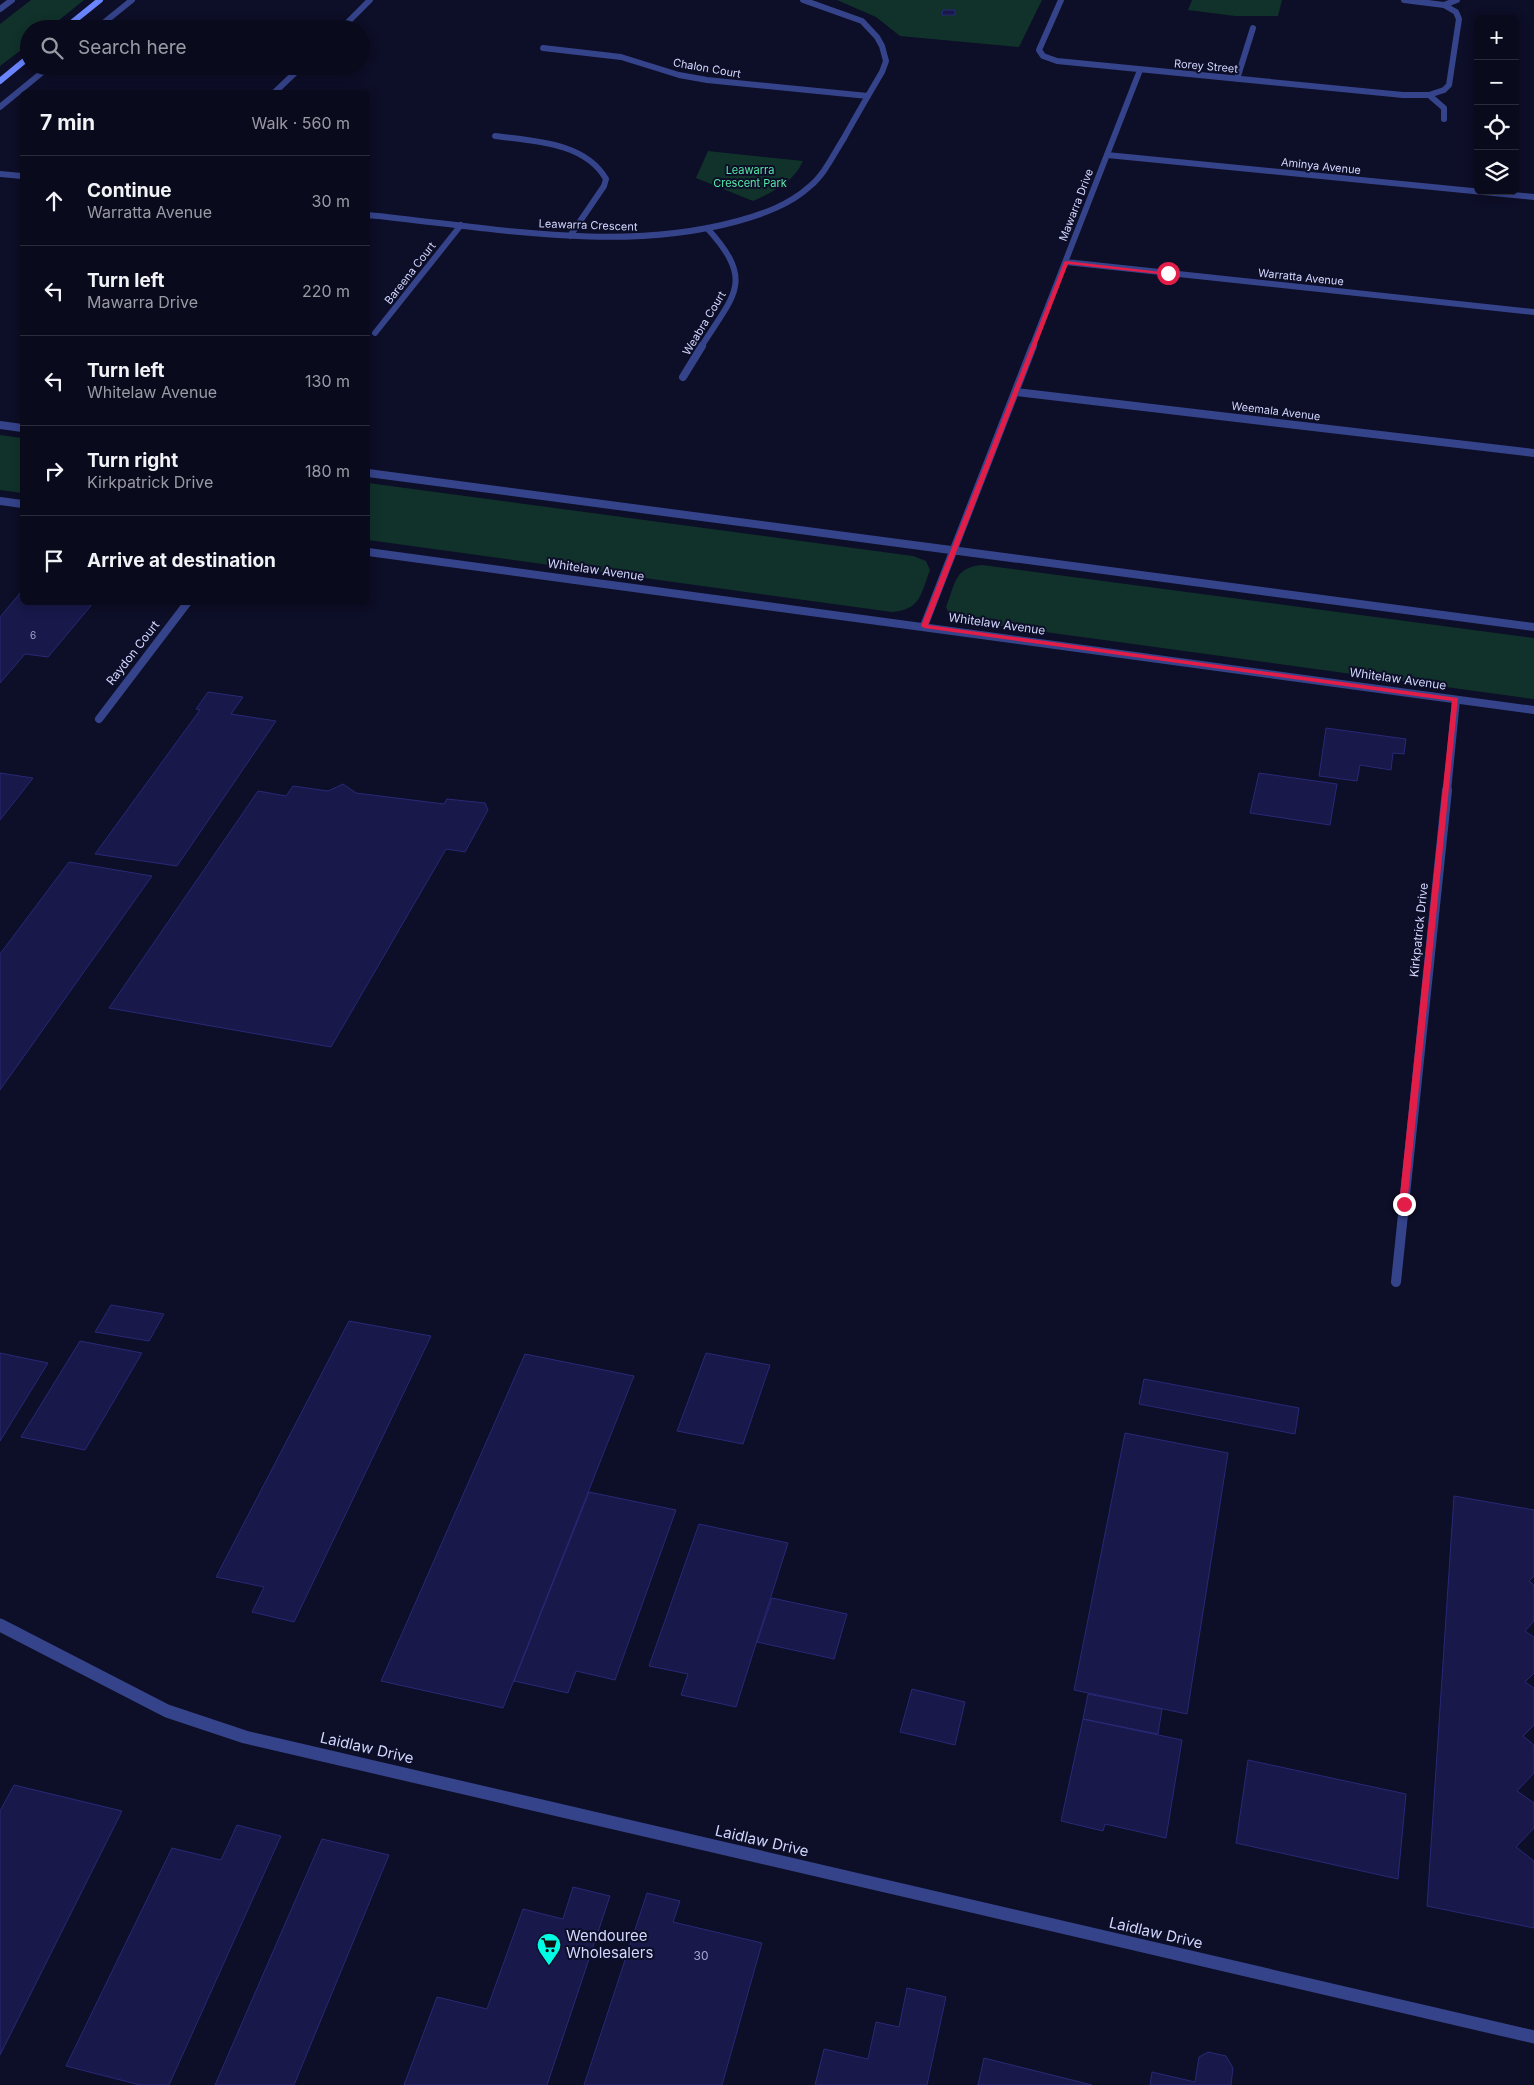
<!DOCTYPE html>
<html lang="en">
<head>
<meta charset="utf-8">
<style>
	body { margin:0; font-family:Inter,sans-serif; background:#18182a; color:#f1f3f6 }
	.controls { position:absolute; right:15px; top:15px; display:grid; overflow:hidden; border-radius:8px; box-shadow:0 2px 12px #0003 }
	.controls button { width:45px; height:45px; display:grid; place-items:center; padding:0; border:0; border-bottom:1px solid #2a2b3b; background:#0a0a1d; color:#f1f3f6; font:25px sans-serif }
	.stop { position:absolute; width:15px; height:15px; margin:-11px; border:4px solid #e11d48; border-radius:50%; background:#fff }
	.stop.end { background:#e11d48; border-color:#fff; box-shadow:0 1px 5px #0008 }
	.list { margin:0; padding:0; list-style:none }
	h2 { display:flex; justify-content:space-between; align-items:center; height:65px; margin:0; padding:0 20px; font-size:21px }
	h2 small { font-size:16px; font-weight:400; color:#999aa4 }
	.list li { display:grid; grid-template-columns:32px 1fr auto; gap:15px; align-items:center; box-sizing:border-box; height:90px; padding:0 20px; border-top:1px solid #2a2b3b }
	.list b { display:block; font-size:19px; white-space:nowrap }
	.list p { margin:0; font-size:16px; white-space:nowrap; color:#999aa4 }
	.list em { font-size:16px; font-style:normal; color:#999aa4 }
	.icon { flex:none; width:28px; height:28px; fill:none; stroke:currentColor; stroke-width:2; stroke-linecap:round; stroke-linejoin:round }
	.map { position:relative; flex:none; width:1534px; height:2085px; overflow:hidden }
	.search { position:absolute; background:#0a0a1d; box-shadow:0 2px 12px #0003; left:20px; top:20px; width:350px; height:55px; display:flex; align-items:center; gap:12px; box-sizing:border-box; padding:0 18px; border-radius:28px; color:#999aa4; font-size:19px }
	.panel { position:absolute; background:#0a0a1d; box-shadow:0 2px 12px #0003; left:20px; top:90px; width:350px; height:515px; border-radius:8px }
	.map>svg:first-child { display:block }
	.green { fill:#10322a }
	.building { fill:#18184a; stroke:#282977 }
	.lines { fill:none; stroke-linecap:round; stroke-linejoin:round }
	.minor-far3 { stroke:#35438a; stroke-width:6 }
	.minor-far2 { stroke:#35438a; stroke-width:8 }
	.minor-far1 { stroke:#35438a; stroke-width:10 }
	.minor { stroke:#35438a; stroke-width:13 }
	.tertiary { stroke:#35438a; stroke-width:8 }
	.secondary { stroke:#6a85ff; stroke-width:6 }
	.route { fill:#e11d48 }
	.labels { text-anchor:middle; stroke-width:4; stroke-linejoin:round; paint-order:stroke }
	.number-label { font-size:10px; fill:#a4a7d2 }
	.far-street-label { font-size:11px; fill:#d3d7ff; stroke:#0d0e27 }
	.far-park-label { font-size:11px; fill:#56e9a6; stroke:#0d0e27 }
	.street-label { font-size:12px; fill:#d3d7ff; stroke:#0d0e27 }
	.near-number-label { font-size:12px; fill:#a4a7d2 }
	.near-street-label { font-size:15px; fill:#d3d7ff; stroke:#0d0e27 }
	.near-poi-label { font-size:15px; fill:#d3d7ff; stroke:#0d0e27; text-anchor:start }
</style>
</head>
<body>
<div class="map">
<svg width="1534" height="2085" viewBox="0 0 1534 2085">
	<rect width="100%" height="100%" fill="#0d0e27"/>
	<path class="green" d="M31 0H84L48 29H29V44L0 66V24Z
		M837 0H1042L1019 47 900 36 876 17Z
		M1192 0H1282L1278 16H1235L1188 10Z
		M708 151 803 161C794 182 773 192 753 201L696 178Z
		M0 435 22 438V493L0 490Z
		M368 483 913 556 926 561 930 570C921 593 921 610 892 612L368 540Z
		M982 565 1534 638V699L965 621 950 616 946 607C955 585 954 567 982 565Z"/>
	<path class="building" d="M943 10H955V15H942Z
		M22 591V602H94L48 657 25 654 0 683V617Z
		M208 692 243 697 231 714 276 721 177 866 95 854 200 710 196 709Z
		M1326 728 1406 739 1404 754 1393 753 1391 770 1360 765 1357 781 1319 776Z
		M0 773 33 778 0 820Z
		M1259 773 1337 784 1330 825 1250 813Z
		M343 784 356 793 444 804 447 799 485 803 488 810 465 852 446 849 331 1047 109 1008 258 791 286 796 293 786 328 791Z
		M69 862 152 876 0 1090V954Z
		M111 1305 164 1314 149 1341 95 1332Z
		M349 1321 431 1336 294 1622 252 1612 264 1587 216 1577Z
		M80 1341 142 1353 85 1450 21 1437Z
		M0 1353 48 1363 0 1441Z
		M706 1353 770 1365 743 1444 677 1431Z
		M525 1354 634 1376 503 1708 381 1681Z
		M1144 1379 1299 1408 1295 1434 1139 1404Z
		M1125 1433 1228 1453 1187 1714 1074 1690Z
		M589 1492 676 1510 615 1680 576 1671 568 1693 514 1681Z
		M1454 1496 1534 1510V1576L1529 1581 1534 1585V1621L1525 1631 1534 1637V1673L1525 1682 1534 1688V1725L1523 1736 1534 1745V1773L1517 1791 1534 1803V1828L1516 1847 1534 1861V1928L1427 1906Z
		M699 1524 788 1543 736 1707 681 1695 688 1674 649 1666Z
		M772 1598 847 1614 834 1659 757 1642Z
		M912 1689 965 1702 955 1745 900 1732Z
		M1088 1694 1162 1709 1158 1734 1083 1719Z
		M1083 1719 1182 1740 1166 1838 1105 1824 1103 1831 1061 1821Z
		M1248 1760 1406 1794 1398 1879 1236 1843Z
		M14 1785 122 1811 0 2055V1811Z
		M237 1825 281 1836 169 2085H140L66 2066 172 1848 221 1860Z
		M322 1839 389 1855 294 2085H215Z
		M573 1887 610 1896 547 2085H404L437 1997 487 2009 523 1909 563 1919Z
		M647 1893 680 1901 673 1922 762 1943 722 2085H584Z
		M907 1988 946 1997 927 2085H815L824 2049 868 2059 876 2022 899 2027Z
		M1208 2052 1226 2056 1233 2068 1231 2085H1150L1152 2072 1195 2082 1199 2057Z
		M984 2058 1092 2085H978Z"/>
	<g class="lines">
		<path class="minor-far3" d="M1061 0 1039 50 1043 56 1057 61 1403 95H1429
			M1404 0 1444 5
			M0 9 12 0
			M96 29 132 0
			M341 29 370 0
			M543 48 621 57 679 75 707 80 868 96
			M1237 79 1253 28
			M275 92 302 66
			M0 107 50 66
			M1444 119V108L1429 95 1444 90 1449 85 1459 19 1456 12 1444 5 1457 0
			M495 136C533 141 585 142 606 179L604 186 570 236
			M1107 155 1534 197
			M0 174 22 176
			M368 215C489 227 618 254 738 221 763 214 789 205 809 187 825 174 833 155 844 138 856 116 869 94 882 72L886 61 882 46 877 37 862 21 803 0
			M1066 262 1534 312
			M375 333 461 225
			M701 347C734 294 756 282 707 228
			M1032 347 1140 70"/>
		<path class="minor-far2" d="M683 377 702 346
			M1016 392 1534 453
			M0 425 22 428
			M368 473 1534 627
			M924 626 1033 346
			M99 719 188 602
			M1447 791 1456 700"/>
		<path class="minor-far1" d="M1396 1282 1447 790"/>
		<path class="minor" d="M0 1625 167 1711 245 1737 1534 2037"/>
		<path class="tertiary" d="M0 501 22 504
			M368 552 1534 710"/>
		<path class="secondary" d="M64 29 100 0
			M0 81 29 57"/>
	</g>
	<path class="route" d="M1066 261 1170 273 1168 275 1068 264 928 625 1458 698 1407 1206H1400L1399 1204 1452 701 924 628 921 626 1064 262Z"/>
	<defs>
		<symbol id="supermarket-pin" viewBox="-11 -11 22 30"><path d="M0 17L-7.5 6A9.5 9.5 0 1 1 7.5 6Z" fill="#00fee4" stroke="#0d0e27"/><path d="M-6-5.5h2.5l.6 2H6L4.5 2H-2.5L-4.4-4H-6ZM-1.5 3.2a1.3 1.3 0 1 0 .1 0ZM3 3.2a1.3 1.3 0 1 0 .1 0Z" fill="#111"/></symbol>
	</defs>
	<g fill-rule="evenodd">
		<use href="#supermarket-pin" x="535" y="1931" width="28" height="38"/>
	</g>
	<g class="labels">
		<g class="number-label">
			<text x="33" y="639">6</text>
		</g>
		<g class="far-street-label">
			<text transform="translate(1206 66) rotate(5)" y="4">Rorey Street</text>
			<text transform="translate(707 68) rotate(10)" y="4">Chalon Court</text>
			<text transform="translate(1321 166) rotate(6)" y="4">Aminya Avenue</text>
			<text transform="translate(1076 205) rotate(-69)" y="4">Mawarra Drive</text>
			<text transform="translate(588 225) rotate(2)" y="4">Leawarra Crescent</text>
			<text transform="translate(410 273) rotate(-52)" y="4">Bareena Court</text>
			<text transform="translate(1301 277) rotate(6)" y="4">Warratta Avenue</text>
			<text transform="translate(704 323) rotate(-59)" y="4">Weabra Court</text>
			<text transform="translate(1276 411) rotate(7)" y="4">Weemala Avenue</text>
		</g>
		<g class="far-park-label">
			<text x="750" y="174">Leawarra<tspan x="750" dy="13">Crescent Park</tspan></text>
		</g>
		<g class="street-label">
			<text transform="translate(596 570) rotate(8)" y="4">Whitelaw Avenue</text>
			<text transform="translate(997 624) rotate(8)" y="4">Whitelaw Avenue</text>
			<text transform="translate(133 653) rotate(-52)" y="4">Raydon Court</text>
			<text transform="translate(1398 679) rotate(8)" y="4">Whitelaw Avenue</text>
			<text transform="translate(1419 930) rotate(-84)" y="4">Kirkpatrick Drive</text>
		</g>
		<g class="near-number-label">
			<text x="701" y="1960">30</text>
		</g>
		<g class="near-street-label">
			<text transform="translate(367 1748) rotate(13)" y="5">Laidlaw Drive</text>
			<text transform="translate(762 1841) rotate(13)" y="5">Laidlaw Drive</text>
			<text transform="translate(1156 1933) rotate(13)" y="5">Laidlaw Drive</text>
		</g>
		<g class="near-poi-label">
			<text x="566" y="1941">Wendouree<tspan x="566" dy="17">Wholesalers</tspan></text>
		</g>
	</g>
</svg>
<div class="controls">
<button>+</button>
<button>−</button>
<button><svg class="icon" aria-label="locate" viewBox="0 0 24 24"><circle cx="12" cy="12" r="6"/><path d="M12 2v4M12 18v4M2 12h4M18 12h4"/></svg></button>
<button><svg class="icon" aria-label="layers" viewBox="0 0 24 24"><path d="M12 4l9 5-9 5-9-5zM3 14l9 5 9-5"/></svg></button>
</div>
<div class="stop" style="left:1168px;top:273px"></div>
<div class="stop end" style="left:1404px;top:1204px"></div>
<div class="search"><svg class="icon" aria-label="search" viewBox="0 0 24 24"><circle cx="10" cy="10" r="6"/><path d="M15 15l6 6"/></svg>Search here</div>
<section class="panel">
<h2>7 min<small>Walk · 560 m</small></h2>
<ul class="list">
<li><svg class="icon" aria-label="ahead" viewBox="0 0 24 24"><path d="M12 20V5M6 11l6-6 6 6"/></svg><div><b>Continue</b><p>Warratta Avenue</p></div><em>30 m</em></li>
<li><svg class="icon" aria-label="left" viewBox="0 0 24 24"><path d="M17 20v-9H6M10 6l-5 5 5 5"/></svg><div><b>Turn left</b><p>Mawarra Drive</p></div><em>220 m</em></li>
<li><svg class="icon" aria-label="left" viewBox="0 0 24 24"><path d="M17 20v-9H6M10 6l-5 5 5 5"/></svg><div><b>Turn left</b><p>Whitelaw Avenue</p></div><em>130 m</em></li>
<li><svg class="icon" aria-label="right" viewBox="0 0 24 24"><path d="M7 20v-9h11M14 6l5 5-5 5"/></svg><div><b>Turn right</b><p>Kirkpatrick Drive</p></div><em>180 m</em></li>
<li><svg class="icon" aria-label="arrive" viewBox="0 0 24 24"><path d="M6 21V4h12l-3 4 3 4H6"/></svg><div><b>Arrive at destination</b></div></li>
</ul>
</section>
</div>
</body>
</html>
